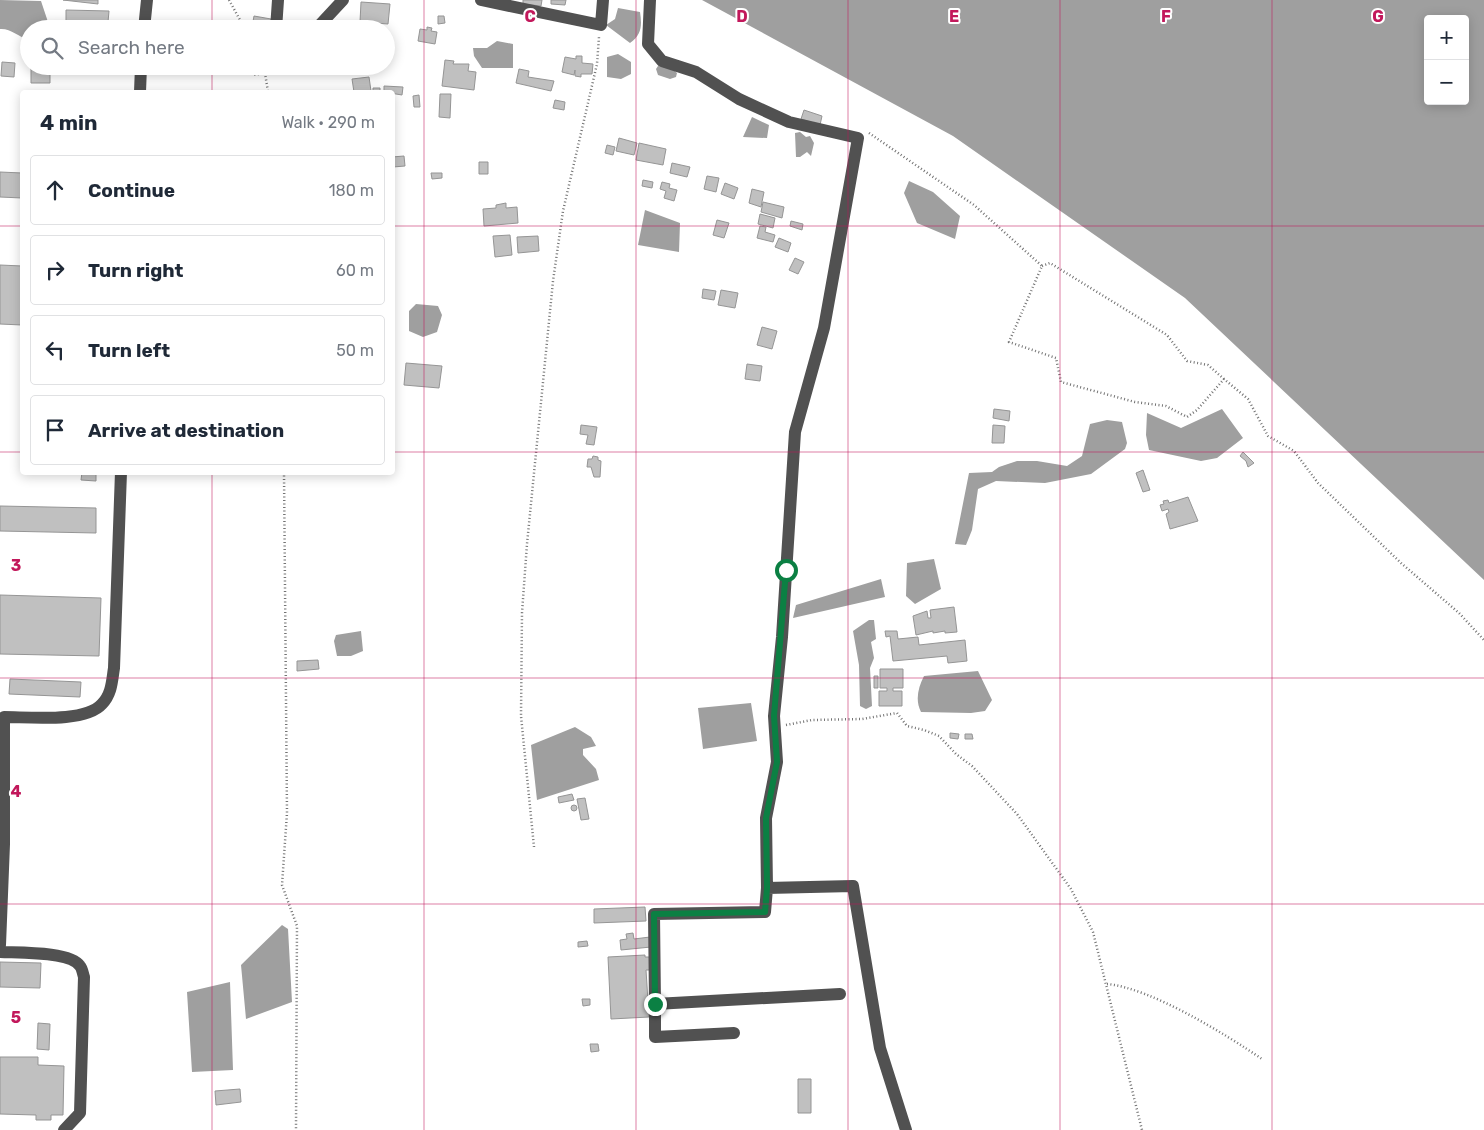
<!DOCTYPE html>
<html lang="en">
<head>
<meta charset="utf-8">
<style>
	body { margin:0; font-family:Rubik,sans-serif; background:#f2f2f3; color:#1f2937 }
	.controls { position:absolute; right:15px; top:15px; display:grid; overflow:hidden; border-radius:5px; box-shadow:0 2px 12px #0003 }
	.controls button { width:45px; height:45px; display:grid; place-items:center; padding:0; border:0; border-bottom:1px solid #e0e1e3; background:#fff; color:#1f2937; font:25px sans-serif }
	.stop { position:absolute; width:15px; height:15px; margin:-11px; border:4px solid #0b8043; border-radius:50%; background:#fff }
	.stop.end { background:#0b8043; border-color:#fff; box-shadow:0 1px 5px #0008 }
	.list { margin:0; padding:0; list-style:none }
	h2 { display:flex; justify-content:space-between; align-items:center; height:65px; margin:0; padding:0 20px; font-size:21px }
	h2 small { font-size:16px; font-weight:400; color:#747a83 }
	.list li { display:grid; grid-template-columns:32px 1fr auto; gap:15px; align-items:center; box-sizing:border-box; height:70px; margin:0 10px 10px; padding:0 10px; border:1px solid #e0e1e3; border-radius:5px }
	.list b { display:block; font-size:19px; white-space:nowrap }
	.list em { font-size:16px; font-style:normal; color:#747a83 }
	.icon { flex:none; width:28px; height:28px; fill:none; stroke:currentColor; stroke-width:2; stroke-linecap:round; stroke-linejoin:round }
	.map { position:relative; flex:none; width:1484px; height:1130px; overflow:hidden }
	.search { position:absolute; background:#fff; box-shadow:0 2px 12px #0003; left:20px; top:20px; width:375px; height:55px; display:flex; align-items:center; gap:12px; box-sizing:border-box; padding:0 18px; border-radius:28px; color:#747a83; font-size:19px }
	.panel { position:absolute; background:#fff; box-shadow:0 2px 12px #0003; left:20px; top:90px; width:375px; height:385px; border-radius:5px }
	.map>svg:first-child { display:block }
	.water { fill:#9f9f9f; fill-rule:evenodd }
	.building { fill:#c0c0c0; stroke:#959595 }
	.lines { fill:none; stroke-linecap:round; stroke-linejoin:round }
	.path { stroke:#737373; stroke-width:2.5; stroke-dasharray:1 2.5; stroke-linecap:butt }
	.minor { stroke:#515151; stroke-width:12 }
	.route { stroke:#0b8043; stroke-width:6 }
	.grid { fill:none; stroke:#c2185b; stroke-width:1; stroke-opacity:0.55 }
	.grid-label { font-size:16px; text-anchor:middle; font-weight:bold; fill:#c2185b; stroke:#fff; stroke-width:4; stroke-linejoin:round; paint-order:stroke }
</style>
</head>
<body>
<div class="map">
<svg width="1484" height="1130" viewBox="0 0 1484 1130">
	<rect width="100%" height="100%" fill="#fff"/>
	<path class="water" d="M0 0 41 1 48 22 44 29H29V40C19 37 10 28 0 29Z
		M702 0H1484V580L1185 298 953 136ZM1428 19H1465V101H1428Z
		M618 8 640 12C642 25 642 35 630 43L606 25 615 19Z
		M224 20 231 24 234 29H212L216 23Z
		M497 41 513 44V68H482L474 56 473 48H487Z
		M618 54 631 62V74L621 79 607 77V57Z
		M658 66 672 68 677 73 676 77 670 79 658 75 656 69Z
		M752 117 769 125 767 138 743 137Z
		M800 132 806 137 810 136 814 143 811 156 807 152 800 157H796L795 133Z
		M909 181 933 192 960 216 955 239 917 223 904 193Z
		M645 210 680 223 679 252 638 245Z
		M416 304 438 306 442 315 437 332 423 337 409 331V311Z
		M1222 409 1243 438 1217 458 1201 461 1149 450 1146 435 1147 413 1181 428Z
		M1107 420 1122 422 1127 443 1125 449 1091 474 1045 483 996 481 978 489 972 530 966 545 955 544 969 473 992 472 999 467 1017 461H1037L1067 466 1082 456 1090 424Z
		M934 559 941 589 915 604 906 596 907 563Z
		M881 579 885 597 793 618 796 605Z
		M869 620H874L876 639 871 642 874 658 870 668 872 706 866 709 860 706 859 665 853 631Z
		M361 631 363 651 351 656H337L334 641 336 635Z
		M978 671 992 700 985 711 971 713 921 712C915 700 918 688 924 676Z
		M751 703 757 741 703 749 698 708Z
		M575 727 591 737 596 746 583 749V755L596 769 599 780 537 800 531 745Z
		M282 925 288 929 292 1002 246 1019 241 965Z
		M230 982 233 1070 192 1072 187 992Z"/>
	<path class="building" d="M63 0H98V4Z
		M523 0H542L541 6 523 4Z
		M551 0H566L565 5 551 4Z
		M361 2 390 4 388 24 360 22Z
		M66 10 109 11 108 22 66 21Z
		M254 16 271 19 269 29 252 27Z
		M438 16H444L445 23 438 24Z
		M60 26 83 29H59Z
		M427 27 432 28 431 31 437 32 435 44 418 41 420 29 427 30Z
		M576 56H582V63L593 64 592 74H581V77L575 76V70L574 75 562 72 565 57 576 59Z
		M445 60 454 61 453 64H469L468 71 476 72 474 90 442 86Z
		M2 62 15 63 14 77 1 76Z
		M31 68 50 69V83H31Z
		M519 69 529 71 528 77 554 81 551 91 516 83Z
		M369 77 371 91 354 92 352 79Z
		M384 86 403 87 402 95 384 92Z
		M373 88H380V92H373Z
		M440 94H451L450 118 439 117Z
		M419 95 420 107H414L413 96Z
		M555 100 565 102 564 110 553 108Z
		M804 110 822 116 820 125 801 119Z
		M619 138 637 143 634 155 616 151Z
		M639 143 666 149 663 165 636 160Z
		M607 145 615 147 613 155 605 153Z
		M404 156 405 166 393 167 392 157Z
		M479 162H488V174H479Z
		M672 163 690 167 687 177 670 173Z
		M0 172 22 173V198L0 197Z
		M431 173H442V178L432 179Z
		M707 176 719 178 716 192 704 189Z
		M643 180 653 182 652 188 642 186Z
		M662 182 670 184 669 188 677 190 674 201 664 198 666 191 660 189Z
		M725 183 738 188 734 199 721 194Z
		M752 189 764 192 761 207 749 203Z
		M763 202 784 207 782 218 761 212Z
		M506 203V208L517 207 518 223 484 226 483 209 496 208V205Z
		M760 214 775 218 773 228 758 224Z
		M717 220 729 223 724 238 713 235Z
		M791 221 803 224 802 230 790 226Z
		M760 226 766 227 765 232 775 235 773 242 757 238Z
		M510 235 512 255 495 257 493 236Z
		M538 236 539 251 518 253 517 237Z
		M779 238 791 243 788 252 775 247Z
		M795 258 804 262 798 274 789 270Z
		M0 265 22 266V325L0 324Z
		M703 289 716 291 714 300 702 298Z
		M721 290 738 293 735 308 718 305Z
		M762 327 777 331 772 349 757 345Z
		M406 363 442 366 439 388 404 385Z
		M747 364 762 366 760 381 745 379Z
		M994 409 1010 411 1009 421 993 418Z
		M581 425 597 427 594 445 586 444 588 435 580 434Z
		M993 425 1005 426 1004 443H992Z
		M1243 452 1254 463 1248 467 1246 461 1240 456Z
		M593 456 598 457V460L601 461 600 477H594L591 467H587L588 459H592Z
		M1143 470 1150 490 1143 492 1136 473Z
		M82 472H96V481L81 480Z
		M1188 497 1198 521 1170 529 1166 514 1169 512 1168 509 1162 511 1160 505 1164 504 1163 501 1168 500 1169 503Z
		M0 506 96 508V533L0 531Z
		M0 595 101 598 99 656 0 654Z
		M954 607 957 632 945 633V631L933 633V631L916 635 913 616 927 611 928 618H931L930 610Z
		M885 631H897L898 639 918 637 919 645 965 640 967 661 948 663 947 656 893 661 890 636 886 637Z
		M318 660 319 669 297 671V661Z
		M880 669H903V688H893V691H902V706H879V691H887V688H880Z
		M874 676H878V688H874Z
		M10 679 81 682 80 697 9 694Z
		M950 733 959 734 958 739 950 738Z
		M965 734H972L973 739H965Z
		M572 794 574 800 559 803 558 797Z
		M585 798 589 819 581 820 577 799Z
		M571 808a3 3 0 1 1 6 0a3 3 0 1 1-6 0Z
		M645 907 646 921 594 923V909Z
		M633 933 634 939 650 937 651 947 621 950 620 940 627 939 626 934Z
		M587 941 588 946 578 947V942Z
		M645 955V957H650V970H646L649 1017 611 1019 608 957Z
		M0 962 41 963 40 988 0 987Z
		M582 999H590V1005L583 1006Z
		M38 1023 50 1024 49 1050 37 1049Z
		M590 1044H598L599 1051 591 1052Z
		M0 1057H38V1065L64 1066 63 1115H51V1120H36V1115L0 1114Z
		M798 1079H811V1113H798Z
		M240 1089 241 1102 216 1105 215 1091Z"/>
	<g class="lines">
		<path class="path" d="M229 0 245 29
			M251 66 253 75 265 73 268 92
			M869 133 974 205 1042 266 1009 342 1056 358 1061 382 1135 402 1166 406 1187 417 1197 410 1224 379 1248 399 1268 436 1294 451 1318 483 1401 563 1459 613 1484 640
			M1042 266 1050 263 1167 335 1187 361 1208 365 1224 379
			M284 472 287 813 282 885 297 926 296 1130
			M786 725 812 720 862 719 897 713 907 726 924 730 939 736 956 754 972 766 1017 814 1071 889 1093 932 1142 1130
			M534 847 521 716 522 613 527 544 553 281 563 211 597 64 599 37
			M1107 984C1151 988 1225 1034 1262 1059"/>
		<path class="minor" d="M481 0 601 25 603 0
			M650 0 648 44 662 61 696 72 739 99 789 122 858 138 824 328 795 432 782 637 774 716 777 762 766 818 767 888 853 886 880 1048 906 1130
			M144 29 147 0
			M276 29 278 0
			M316 29 343 0
			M140 92 141 66
			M767 888 765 912 654 914 655 1004 840 994
			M0 945 4 844V717C29 717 85 723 102 704 112 694 112 680 114 668L121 472
			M0 952C17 953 70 951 80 966 82 968 83 974 84 977L80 1113 64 1130
			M655 1004V1037L734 1033"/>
	</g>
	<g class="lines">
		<path class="route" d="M655 1004 654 914 765 912 767 888 766 818 777 762 774 716 786 570"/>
	</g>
	<path class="grid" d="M212 0V29M424 0V1130M636 0V1130M848 0V1130M1060 0V1130M1272 0V1130M212 66V92M0 226H22M392 226H1484M0 452H22M392 452H1484M212 472V1130M0 678H1484M0 904H1484"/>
	<g class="grid-label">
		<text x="530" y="22">C</text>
		<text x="742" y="22">D</text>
		<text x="954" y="22">E</text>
		<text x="1166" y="22">F</text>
		<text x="1378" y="22">G</text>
		<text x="16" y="571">3</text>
		<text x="16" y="797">4</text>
		<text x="16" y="1023">5</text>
	</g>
</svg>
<div class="controls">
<button>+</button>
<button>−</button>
</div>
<div class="stop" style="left:786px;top:570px"></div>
<div class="stop end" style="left:655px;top:1004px"></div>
<div class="search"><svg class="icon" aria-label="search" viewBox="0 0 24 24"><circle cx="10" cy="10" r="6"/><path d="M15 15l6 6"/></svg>Search here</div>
<section class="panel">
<h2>4 min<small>Walk · 290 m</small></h2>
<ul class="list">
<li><svg class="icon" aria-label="ahead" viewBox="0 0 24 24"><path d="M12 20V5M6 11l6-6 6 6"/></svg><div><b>Continue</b></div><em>180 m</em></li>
<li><svg class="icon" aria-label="right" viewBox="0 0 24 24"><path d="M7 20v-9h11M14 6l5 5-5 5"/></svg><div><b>Turn right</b></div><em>60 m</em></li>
<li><svg class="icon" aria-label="left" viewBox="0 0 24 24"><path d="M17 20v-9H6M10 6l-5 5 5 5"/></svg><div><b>Turn left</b></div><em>50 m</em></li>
<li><svg class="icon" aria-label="arrive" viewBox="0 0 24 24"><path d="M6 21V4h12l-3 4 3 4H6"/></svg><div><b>Arrive at destination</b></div></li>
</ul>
</section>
</div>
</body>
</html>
